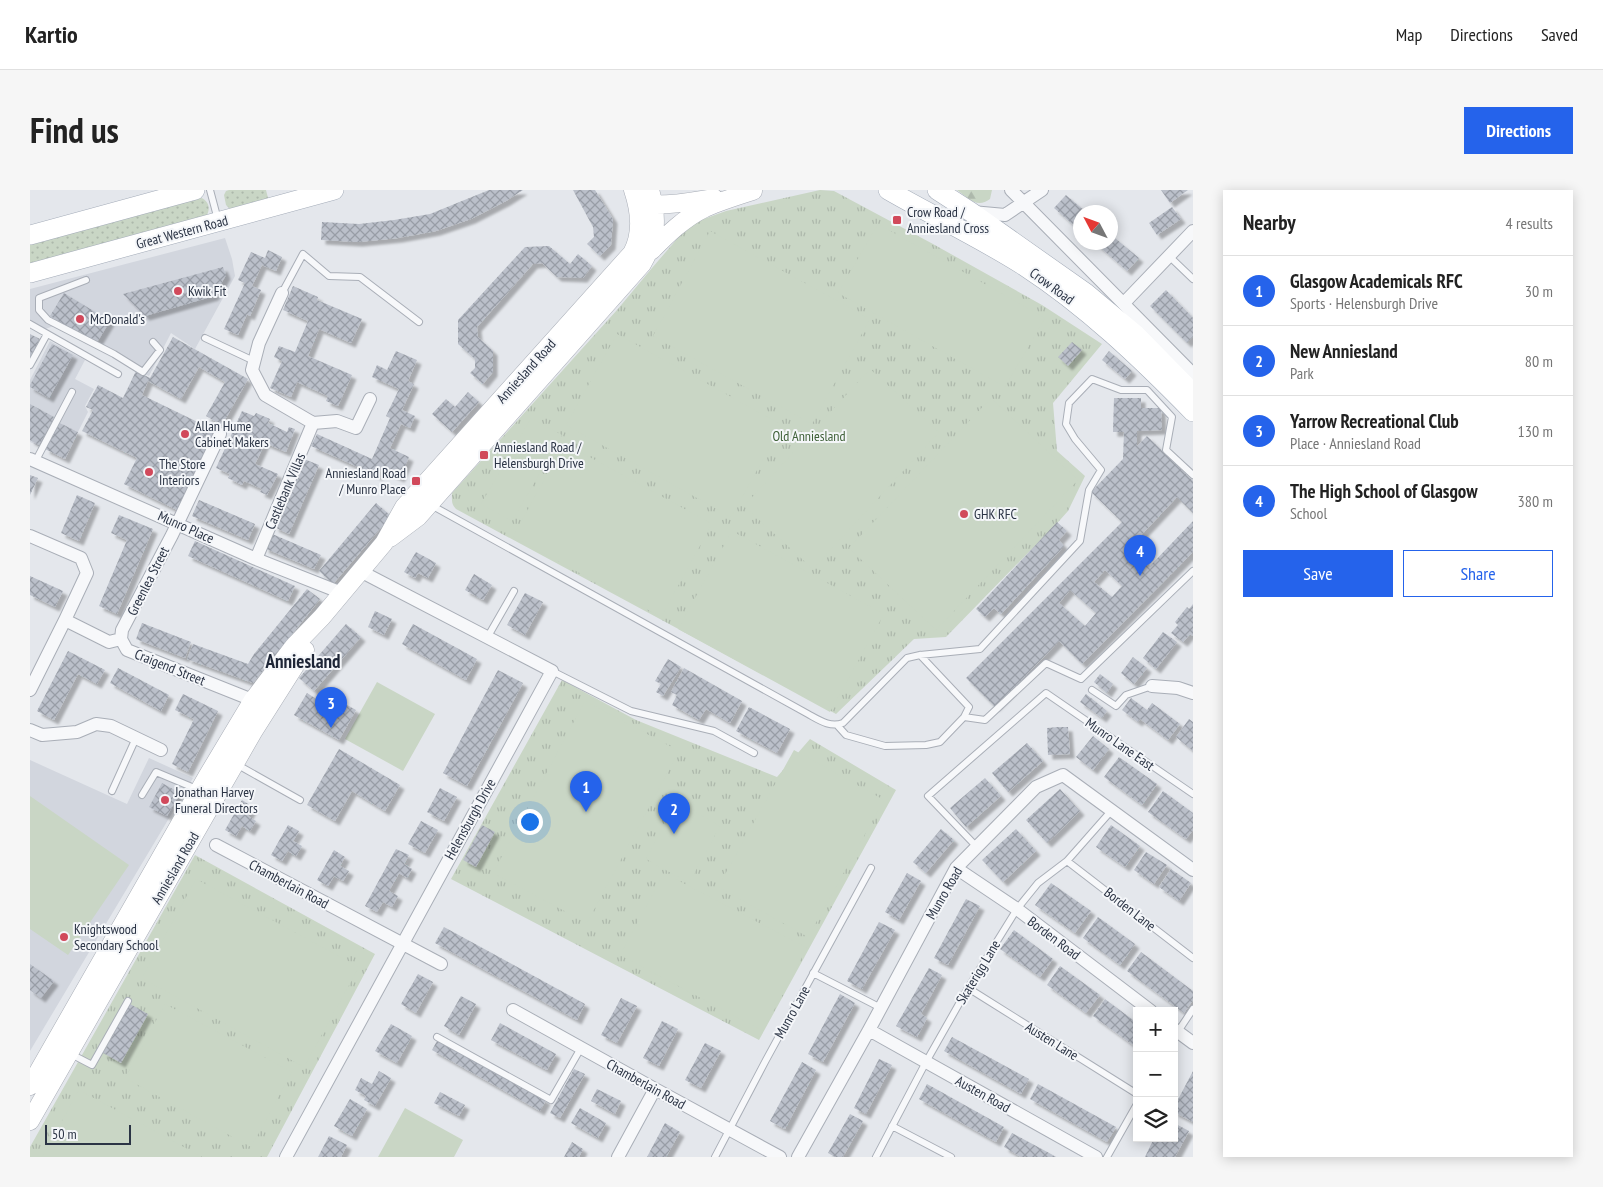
<!DOCTYPE html>
<html lang="en">
<head>
<meta charset="utf-8">
<style>
	body { margin:0; font-family:"PT Sans Narrow",sans-serif; background:#f6f6f6; color:#222 }
	.controls { position:absolute; right:15px; bottom:15px; display:grid; overflow:hidden; border-radius:0px; box-shadow:0 2px 12px #0003 }
	.controls button { width:45px; height:45px; display:grid; place-items:center; padding:0; border:0; border-bottom:1px solid #e0e0e0; background:#fff; color:#222; font:25px sans-serif }
	.compass { position:absolute; left:1043px; top:15px; width:45px; height:45px; border-radius:50%; background:#fff; box-shadow:0 2px 12px #0003; rotate:311deg }
	.scale { position:absolute; left:15px; bottom:12px; width:86px; box-sizing:border-box; padding-left:5px; border:2px solid #2b3445; border-top:0; font-size:14px; line-height:18px; white-space:nowrap; color:#2b3445; -webkit-text-stroke:4px #f4f6f9; paint-order:stroke }
	.you { position:absolute; left:499px; top:631px; width:18px; height:18px; margin:-12px; border:4px solid #fff; border-radius:50%; background:#1a73e8; box-shadow:0 0 0 8px #1a73e833 }
	.badge { display:grid; place-items:center; width:32px; height:32px; border-radius:50%; background:#2563eb; color:#fff; font-size:16px; font-weight:700 }
	.pin { position:absolute; translate:-50% -41px; filter:drop-shadow(0 1px 2px #0008) }
	.pin::after { content:''; position:absolute; top:26px; width:18px; height:15px; background:inherit; clip-path:polygon(0 0,100% 0,50% 100%) }
	.list { margin:0; padding:0; list-style:none }
	h2 { display:flex; justify-content:space-between; align-items:center; height:65px; margin:0; padding:0 20px; font-size:21px }
	h2 small { font-size:16px; font-weight:400; color:#767676 }
	.list li { display:grid; grid-template-columns:32px 1fr auto; gap:15px; align-items:center; box-sizing:border-box; height:70px; padding:0 20px; border-top:1px solid #e0e0e0 }
	.list b { display:block; font-size:19px; white-space:nowrap }
	.list p { margin:0; font-size:16px; white-space:nowrap; color:#767676 }
	.list em { font-size:16px; font-style:normal; color:#767676 }
	.actions { display:flex; gap:10px; padding:15px 20px }
	.actions a { flex:1; padding:11px 0; border:1px solid #2563eb; border-radius:0px; text-align:center; font-size:18px; color:#2563eb }
	.actions .main { background:#2563eb; color:#fff }
	.icon { flex:none; width:28px; height:28px; fill:none; stroke:currentColor; stroke-width:2; stroke-linecap:round; stroke-linejoin:round }
	.map { position:relative; flex:none; width:1163px; height:967px; overflow:hidden; border-radius:0px }
	header { display:flex; align-items:center; gap:30px; box-sizing:border-box; height:70px; padding:0 25px; background:#fff; border-bottom:1px solid #e0e0e0 }
	header strong { font-size:24px }
	nav { display:flex; gap:28px; margin-inline-start:auto; font-size:18px }
	.intro { display:flex; align-items:center; justify-content:space-between; box-sizing:border-box; height:120px; padding:0 30px }
	h1 { margin:0; font-size:35px }
	.button { padding:12px 22px; border-radius:0px; background:#2563eb; color:#fff; font-size:18px; font-weight:700 }
	main { display:flex; gap:30px; padding:0 30px }
	aside { flex:1; background:#fff; border-radius:0px; box-shadow:0 2px 12px #0003 }
	.map>svg:first-child { display:block }
	.built { fill:#d2d6de }
	.grass { fill:url(#grass-dots) }
	.forest { fill:url(#forest-firs) }
	.park { fill:url(#park-tufts) }
	.pitch { fill:#c9d6c5 }
	.building { fill:url(#building-cross-hatch); fill-rule:evenodd; filter:url(#shadow) }
	.lines { fill:none; stroke-linecap:round; stroke-linejoin:round }
	.lane-casing { stroke:#a9aeb7; stroke-width:8 }
	.street-casing { stroke:#a9aeb7; stroke-width:14 }
	.secondary-casing { stroke:#a9aeb7; stroke-width:19 }
	.primary-casing { stroke:#a3abb8; stroke-width:20 }
	.lane { stroke:#f7f8fa; stroke-width:6 }
	.street { stroke:#f7f8fa; stroke-width:12 }
	.secondary { stroke:#fff; stroke-width:18 }
	.primary { stroke:#fff; stroke-width:19 }
	.poi-dot { fill:#d1495b; stroke:#f4f6f9; stroke-width:2 }
	.labels { text-anchor:middle; stroke-width:4; stroke-linejoin:round; paint-order:stroke }
	.poi-label { font-size:14px; fill:#2b3445; stroke:#f4f6f9; text-anchor:start }
	.street-label { font-size:14px; fill:#2b3445; stroke:#f4f6f9 }
	.park-label { font-size:14px; fill:#3f6138; stroke:#f4f6f9 }
	.district-label { font-size:19px; font-weight:bold; fill:#1d2536; stroke:#f4f6f9 }
</style>
</head>
<body>
<header>
<strong>Kartio</strong>
<nav><a>Map</a><a>Directions</a><a>Saved</a></nav>
</header>
<div class="intro"><h1>Find us</h1><a class="button">Directions</a></div>
<main>
<div class="map">
<svg width="1163" height="967" viewBox="0 0 1163 967">
	<defs>
		<pattern id="grass-dots" width="8" height="8" patternUnits="userSpaceOnUse" patternTransform="scale(1.25)"><rect width="8" height="8" fill="#c9d6c5"/><path d="M2 2h.1M6 6h.1" fill="none" stroke="#adb8ab" stroke-width="1.8" stroke-linecap="round"/></pattern>
		<pattern id="forest-firs" width="22" height="20" patternUnits="userSpaceOnUse" patternTransform="scale(1.25)"><rect width="22" height="20" fill="#c9d6c5"/><path d="M5 1l3.5 6h-7zM16 11l3.5 6h-7z" fill="#adb8ab"/></pattern>
		<pattern id="park-tufts" width="24" height="20" patternUnits="userSpaceOnUse" patternTransform="scale(1.25)"><rect width="24" height="20" fill="#c9d6c5"/><path d="M3 7l-1-3M5 7V3M7 7l1-3M15 17l-1-3M17 17v-4M19 17l1-3" fill="none" stroke="#adb8ab"/></pattern>
		<pattern id="building-cross-hatch" width="8" height="8" patternUnits="userSpaceOnUse" patternTransform="scale(1.25)"><rect width="8" height="8" fill="#bbc0ca"/><path d="M0 0l8 8M0 8l8-8" fill="none" stroke="#989da6"/></pattern>
		<filter id="shadow"><feDropShadow dx="4.5" dy="4.5" stdDeviation="1" flood-color="#0004"/></filter>
	</defs>
	<rect width="100%" height="100%" fill="#e4e7ec"/>
	<path class="built" d="M195 48 202 69 205 86 165 159 141 143 119 186 24 136 15 139 0 130V99Z
		M20 151 55 170 45 189 64 199 55 216 58 222 48 242 28 232 15 259 0 252V190Z
		M119 568 163 588 0 861V570L97 614Z"/>
	<path class="grass" d="M199 0H236L238 8 256 4 200 19 196 15 194 5 196 1Z
		M168 7C178 9 181 17 177 25L0 74V54Z"/>
	<path class="forest" d="M927 0H962L960 9C947 19 938 8 927 0Z"/>
	<path class="park" d="M790 0 804 1 903 54 1012 115 1072 154 1023 213 1027 261 1055 286 1038 321 1030 330 916 447 884 449 806 524 426 319C421 314 422 310 422 303L587 120 622 78 653 42 671 30 696 21Z
		M532 490 606 530 747 587 780 549 866 600 729 850 421 689Z
		M165 665 345 764 237 967H0V957Z"/>
	<path class="pitch" d="M848 34 1015 128 975 197 808 103Z
		M680 41 840 129 782 234 623 146Z
		M587 144 752 235 701 327 536 235Z
		M840 179 909 242 783 379 714 316Z
		M961 208 1048 290 906 440 819 358Z
		M501 228 532 245 482 331 451 314Z
		M534 253 682 334 631 427 483 347Z
		M702 341 854 424 800 522 648 439Z
		M347 492 405 524 373 581 315 549Z
		M555 511 649 561 557 733 463 683Z
		M764 560 854 610 778 747 688 697Z
		M0 606 99 675 38 765 0 739Z
		M647 612 690 636 659 693 616 669Z
		M634 683 777 758 733 841 590 765Z
		M166 689 329 777 274 877 112 788Z
		M135 814 262 882 221 957 95 888Z
		M49 900 172 967H12Z
		M375 918 433 950 424 967H348Z"/>
	<path class="building" d="M459 0H493L476 11 441 29 406 41 368 48 328 52 291 50 292 32 329 34 364 30 400 24Z
		M543 0H565L583 29 581 55 570 66 557 54 564 47 563 37Z
		M1131 0H1158L1140 13Z
		M1036 5 1056 22H1050V41L1024 18Z
		M1142 17 1151 29 1127 45 1119 33Z
		M1080 44 1109 68 1097 81 1064 52H1080Z
		M519 56 540 74 548 64 562 76 553 88 527 87 512 73 503 74 447 137 448 147 463 161V182L453 194 440 183 445 178V169L428 154V130L495 57Z
		M238 60 252 67 246 81 232 75 222 96 231 100 220 126 217 124 208 145 194 139 215 93 208 90 221 62 235 68Z
		M193 77 196 85 184 106 115 126 93 104Z
		M263 96 288 107 287 110 332 129 321 153 289 139 278 166 322 185 308 216 296 211 298 206 267 192 261 207 240 198 252 171 244 167 249 156 265 162 278 131 253 120Z
		M1136 100 1163 128V147L1157 153 1120 116Z
		M34 103 80 131 66 154 20 126Z
		M0 144 10 149 0 168Z
		M143 147 218 189 192 235 176 226 195 192 169 177 151 209 118 191 112 205 186 241 147 320 94 294 107 268 52 241 63 220 56 217 68 195 93 208 106 181 120 188Z
		M1042 152 1052 160 1038 176 1028 167Z
		M22 154 43 165 19 208 0 197V195Z
		M366 161 387 170 378 191 384 194 372 220 385 226 380 238 371 234 360 258 379 267 370 288 351 279 348 286 281 256 287 244 342 269 360 228 356 226 369 199 342 187 347 175 357 180Z
		M1079 161 1102 181 1095 189 1072 170Z
		M438 202 449 212 422 242 402 224 416 209 425 217Z
		M1084 208H1111V218H1131L1132 240 1107 241V256L1117 246 1163 291V323L1147 307 1100 357 1120 376 1163 331V362L1052 474 1029 451 965 517 936 488 1092 332 1061 302 1093 269 1094 242H1083ZM1075 380 1092 396 1082 407 1064 392ZM1040 400 1066 423 1055 436 1029 413Z
		M0 214 24 227 9 255 0 250Z
		M212 221 224 226 226 223 240 229 238 233 257 242 259 237 265 239 256 262 235 253 225 274 248 284 237 305 230 302 232 299 214 291 212 295 198 288 200 284 186 278Z
		M28 232 48 242 35 269 15 259Z
		M274 269 289 275 259 344 244 337Z
		M0 285 8 288 0 305Z
		M47 305 65 313 49 351 31 343Z
		M169 310 225 334 218 350 162 326Z
		M346 313 361 326 303 394 289 381Z
		M89 325 123 339 87 424 69 416 97 350 81 343Z
		M1027 332 1037 341 1029 350 1034 356 971 424 964 418 955 427 946 419Z
		M240 343 291 365 284 379 234 358Z
		M165 351 265 396 258 411 158 366Z
		M386 362 406 373 398 388 388 383 385 388 374 382Z
		M444 384 462 395 453 410 435 400Z
		M0 386 33 401 25 417 0 405Z
		M277 399 290 409 223 493 157 469 163 454 218 474 224 464Z
		M495 403 513 412 495 445 477 435Z
		M1163 414V446L1160 444 1153 452 1141 443 1148 435 1145 432 1157 417 1159 419Z
		M345 421 362 429 354 445 338 437Z
		M112 433 161 452 155 468 106 449Z
		M316 434 331 447 284 501 269 488Z
		M383 434 447 469 436 490 372 454Z
		M1133 442 1147 452 1126 479 1113 468Z
		M38 461 75 480 67 494 48 484 24 530 7 521Z
		M1103 467 1117 478 1104 494 1091 483Z
		M638 469 651 477 633 506 626 502 631 494 625 491Z
		M88 478 139 505 131 521 80 493Z
		M654 478 712 511 700 533 676 519 669 530 642 515 647 505 641 502Z
		M468 480 493 493 437 596 413 583Z
		M1070 484 1083 494 1077 503 1064 492Z
		M292 501 326 520 309 550 264 525 277 503 288 510Z
		M153 504 188 521 158 582 142 574 164 529 145 520Z
		M1056 504 1077 521 1072 528 1050 512Z
		M1101 508 1117 520 1122 513 1150 534 1138 550 1110 529 1108 532 1092 520Z
		M719 517 760 539 747 563 706 541Z
		M1159 529 1163 532V561L1146 547Z
		M1028 537H1038L1040 564 1018 565 1017 538Z
		M1063 546 1079 559 1063 580 1046 567Z
		M997 553 1013 571 978 602 962 583Z
		M309 559 370 595 355 621 322 601 305 631 277 615Z
		M1089 567 1127 594 1112 615 1074 587Z
		M955 588 971 606 936 637 920 618Z
		M132 593 150 603 137 626 119 617Z
		M410 598 427 607 414 631 397 622Z
		M1030 599 1050 621 1017 653 996 630Z
		M1133 601 1163 623V640L1156 649 1118 622Z
		M212 610 223 617 218 626 226 631 220 641 212 636 206 646 195 640Z
		M391 631 408 640 395 663 378 654Z
		M258 635 269 641 263 651 272 656 266 666 258 661 252 671 241 665Z
		M452 635 465 642 446 677 433 670Z
		M1081 635 1110 656 1095 677 1066 657Z
		M911 639 924 650 896 683 883 672Z
		M986 639 1006 661 973 692 952 670Z
		M366 659 379 665 374 674 382 679 377 688 369 683 359 701 368 706 362 717 353 712 347 722 335 716Z
		M304 660 315 667 310 676 319 681 313 691 304 686 298 696 287 690Z
		M1116 662 1137 675 1124 694 1104 680Z
		M1141 679 1161 693 1149 711 1129 697Z
		M877 683 891 691 869 730 855 722Z
		M1021 693 1061 721 1045 743 1005 715Z
		M936 709 950 716 918 775 904 768Z
		M1068 727 1105 754 1090 775 1053 748Z
		M849 732 865 740 832 799 817 791Z
		M414 737 555 814 547 830 405 753Z
		M984 740 1023 769 1010 787 970 759Z
		M1111 762 1163 801V810L1154 823 1097 781Z
		M0 774 24 791 11 808 0 800Z
		M1030 776 1070 805 1056 823 1017 795Z
		M899 778 912 785 891 824 897 828 887 847 866 836Z
		M388 784 403 792 386 823 371 814Z
		M810 804 825 813 793 872 778 864Z
		M431 806 446 814 429 845 414 836Z
		M591 808 607 816 587 853 571 845Z
		M1075 809 1107 833V858L1063 826Z
		M100 814 118 824 91 873 73 863Z
		M632 831 648 839 629 876 613 868Z
		M470 833 526 864 517 880 461 850Z
		M361 834 382 846 367 873 345 861Z
		M922 847 999 889 991 904 914 861Z
		M408 849 516 910 510 921 402 860Z
		M675 853 691 861 671 898 655 890Z
		M849 869 862 875 836 924 824 918Z
		M772 872 786 880 755 939 740 931Z
		M544 879 555 884 530 928 520 923Z
		M349 881 361 888 345 916 334 910 336 906 325 900 331 888 342 894Z
		M1163 881V932L1144 922V917Z
		M897 894 974 937 966 952 889 909Z
		M1008 894 1086 937 1077 952 1000 909Z
		M567 899 591 911 585 924 561 911Z
		M410 902 435 915 429 926 404 913Z
		M320 909 337 919 322 946 304 936Z
		M550 918 576 933 568 948 541 933Z
		M820 924 833 931 813 967H805L798 963Z
		M635 933 650 942 636 967H617Z
		M1144 933 1159 941 1145 967H1115L1124 948H1144Z
		M982 943 1021 964 1026 967H991L974 957Z
		M299 946 317 955 311 967H288Z
		M542 952 553 959 549 967H534Z"/>
	<g class="lines">
		<defs>
			<path id="lane" d="M180 0 188 30
				M1139 66 1163 89
				M56 90 9 108V120L18 130 84 164 113 182 130 160 123 152
				M252 103 273 64 299 86 330 87 389 132
				M0 134 88 184
				M175 148 224 171
				M0 175 17 144
				M5 272 42 202
				M401 315 778 524C789 530 800 538 813 533L877 468 890 465 950 459 1050 351 1059 300 1071 280 1045 249 1036 234 1039 213 1062 189 1091 200H1117L1142 227 1136 260 1163 285
				M457 448 484 401
				M522 481 601 521 684 541 724 563
				M1062 500 1086 516 1096 505 1122 496
				M934 527 955 530 1016 473 1051 489 1163 381
				M807 535 816 545 855 556 896 555 910 552 934 527 939 517 890 465
				M206 574 270 610
				M82 601 106 548
				M112 605 126 582 169 600
				M946 656 898 606 1016 503 1163 604
				M1037 671 1163 768
				M783 783 851 818
				M938 798 1107 904
				M1147 843 1163 819
				M407 847 521 910 551 858
				M39 863 62 875 98 811
				M862 936 921 967
				M685 967 736 870 841 678
				M846 967 896 872 938 798 987 719 1008 693 1037 671 1082 620
				M1077 967 1107 914"/>
			<path id="street" d="M981 0 1163 184
				M942 22 975 25 1012 0
				M252 103 229 153 222 180 235 205 283 233
				M1094 113 1163 41
				M283 233 307 231 326 238 340 209
				M0 269 226 369 312 403
				M0 346 51 368 57 383 35 430
				M226 369 283 233
				M91 449 92 440 142 345 190 244
				M1122 496 1148 498 1163 503
				M0 500 35 430 79 452 91 449 97 460 215 507 229 514
				M0 540 12 545 47 542 66 534 81 536 131 560
				M186 655 411 774
				M926 678 987 719 1121 821
				M483 820 625 899 750 967
				M1144 839 1163 853
				M839 840 1066 967
				M256 967 522 481 330 381
				M588 967 625 899
				M768 967 839 840 926 678 1006 597 1033 585 1163 680"/>
			<path id="secondary" d="M613 14C637 16 660 12 684 8
				M621 61C637 45 654 28 675 18 691 11 707 6 723 1
				M360 348 388 327 612 74C627 49 628 27 620 0
				M0 896 178 585 223 510 264 456 292 427 354 353 374 317 602 63C613 43 610 21 603 0
				M0 931 223 542 275 460"/>
			<path id="primary" d="M858 0C903 26 950 48 994 76 1057 117 1111 169 1163 222
				M907 0 941 22 1056 103 1105 144 1163 203
				M0 45 165 0
				M0 83 304 0"/>
		</defs>
		<use href="#lane" class="lane-casing"/>
		<use href="#street" class="street-casing"/>
		<use href="#secondary" class="secondary-casing"/>
		<use href="#primary" class="primary-casing"/>
		<use href="#lane" class="lane"/>
		<use href="#street" class="street"/>
		<use href="#secondary" class="secondary"/>
		<use href="#primary" class="primary"/>
	</g>
	<g class="poi-dot">
		<rect x="862" y="25" width="10" height="10" rx="2.5"/>
		<circle cx="148" cy="101" r="5"/>
		<circle cx="50" cy="129" r="5"/>
		<circle cx="155" cy="244" r="5"/>
		<rect x="449" y="260" width="10" height="10" rx="2.5"/>
		<circle cx="119" cy="282" r="5"/>
		<rect x="381" y="286" width="10" height="10" rx="2.5"/>
		<circle cx="934" cy="324" r="5"/>
		<circle cx="135" cy="610" r="5"/>
		<circle cx="34" cy="747" r="5"/>
	</g>
	<g class="labels">
		<g class="poi-label">
			<text x="877" y="27">Crow Road /<tspan x="877" dy="16">Anniesland Cross</tspan></text>
			<text x="158" y="106">Kwik Fit</text>
			<text x="60" y="134">McDonald's</text>
			<text x="165" y="241">Allan Hume<tspan x="165" dy="16">Cabinet Makers</tspan></text>
			<text x="464" y="262">Anniesland Road /<tspan x="464" dy="16">Helensburgh Drive</tspan></text>
			<text x="129" y="279">The Store<tspan x="129" dy="16">Interiors</tspan></text>
			<text x="376" y="288" text-anchor="end">Anniesland Road<tspan x="376" dy="16">/ Munro Place</tspan></text>
			<text x="944" y="329">GHK RFC</text>
			<text x="145" y="607">Jonathan Harvey<tspan x="145" dy="16">Funeral Directors</tspan></text>
			<text x="44" y="744">Knightswood<tspan x="44" dy="16">Secondary School</tspan></text>
		</g>
		<g class="street-label">
			<text transform="translate(152 42) rotate(-15)" y="5">Great Western Road</text>
			<text transform="translate(1022 96) rotate(36)" y="5">Crow Road</text>
			<text transform="translate(496 181) rotate(-48)" y="5">Anniesland Road</text>
			<text transform="translate(255 301) rotate(-67)" y="5">Castlebank Villas</text>
			<text transform="translate(156 337) rotate(24)" y="5">Munro Place</text>
			<text transform="translate(118 391) rotate(-63)" y="5">Greenlea Street</text>
			<text transform="translate(140 477) rotate(22)" y="5">Craigend Street</text>
			<text transform="translate(1090 554) rotate(35)" y="5">Munro Lane East</text>
			<text transform="translate(440 629) rotate(-61)" y="5">Helensburgh Drive</text>
			<text transform="translate(145 678) rotate(-60)" y="5">Anniesland Road</text>
			<text transform="translate(259 694) rotate(28)" y="5">Chamberlain Road</text>
			<text transform="translate(914 703) rotate(-60)" y="5">Munro Road</text>
			<text transform="translate(1100 719) rotate(38)" y="5">Borden Lane</text>
			<text transform="translate(1024 748) rotate(37)" y="5">Borden Road</text>
			<text transform="translate(948 782) rotate(-59)" y="5">Skaterigg Lane</text>
			<text transform="translate(762 822) rotate(-61)" y="5">Munro Lane</text>
			<text transform="translate(1022 851) rotate(32)" y="5">Austen Lane</text>
			<text transform="translate(616 894) rotate(29)" y="5">Chamberlain Road</text>
			<text transform="translate(953 904) rotate(29)" y="5">Austen Road</text>
		</g>
		<g class="park-label">
			<text x="779" y="251">Old Anniesland</text>
		</g>
		<g class="district-label">
			<text x="273" y="478">Anniesland</text>
		</g>
	</g>
</svg>
<div class="controls">
<button>+</button>
<button>−</button>
<button><svg class="icon" aria-label="layers" viewBox="0 0 24 24"><path d="M12 4l9 5-9 5-9-5zM3 14l9 5 9-5"/></svg></button>
</div>
<svg class="compass" viewBox="-18 -18 36 36"><path d="M0-13l5 13h-10z" fill="#e53935"/><path d="M0 13l5-13h-10z" fill="#767676"/></svg>
<div class="scale">50 m</div>
<div class="you"></div>
<div class="pin badge" style="left:556px;top:622px">1</div>
<div class="pin badge" style="left:644px;top:644px">2</div>
<div class="pin badge" style="left:301px;top:538px">3</div>
<div class="pin badge" style="left:1110px;top:386px">4</div>
</div>
<aside>
<h2>Nearby<small>4 results</small></h2>
<ul class="list">
<li><span class="badge">1</span><div><b>Glasgow Academicals RFC</b><p>Sports · Helensburgh Drive</p></div><em>30 m</em></li>
<li><span class="badge">2</span><div><b>New Anniesland</b><p>Park</p></div><em>80 m</em></li>
<li><span class="badge">3</span><div><b>Yarrow Recreational Club</b><p>Place · Anniesland Road</p></div><em>130 m</em></li>
<li><span class="badge">4</span><div><b>The High School of Glasgow</b><p>School</p></div><em>380 m</em></li>
</ul>
<div class="actions"><a class="main">Save</a><a>Share</a></div>
</aside>
</main>
</body>
</html>
